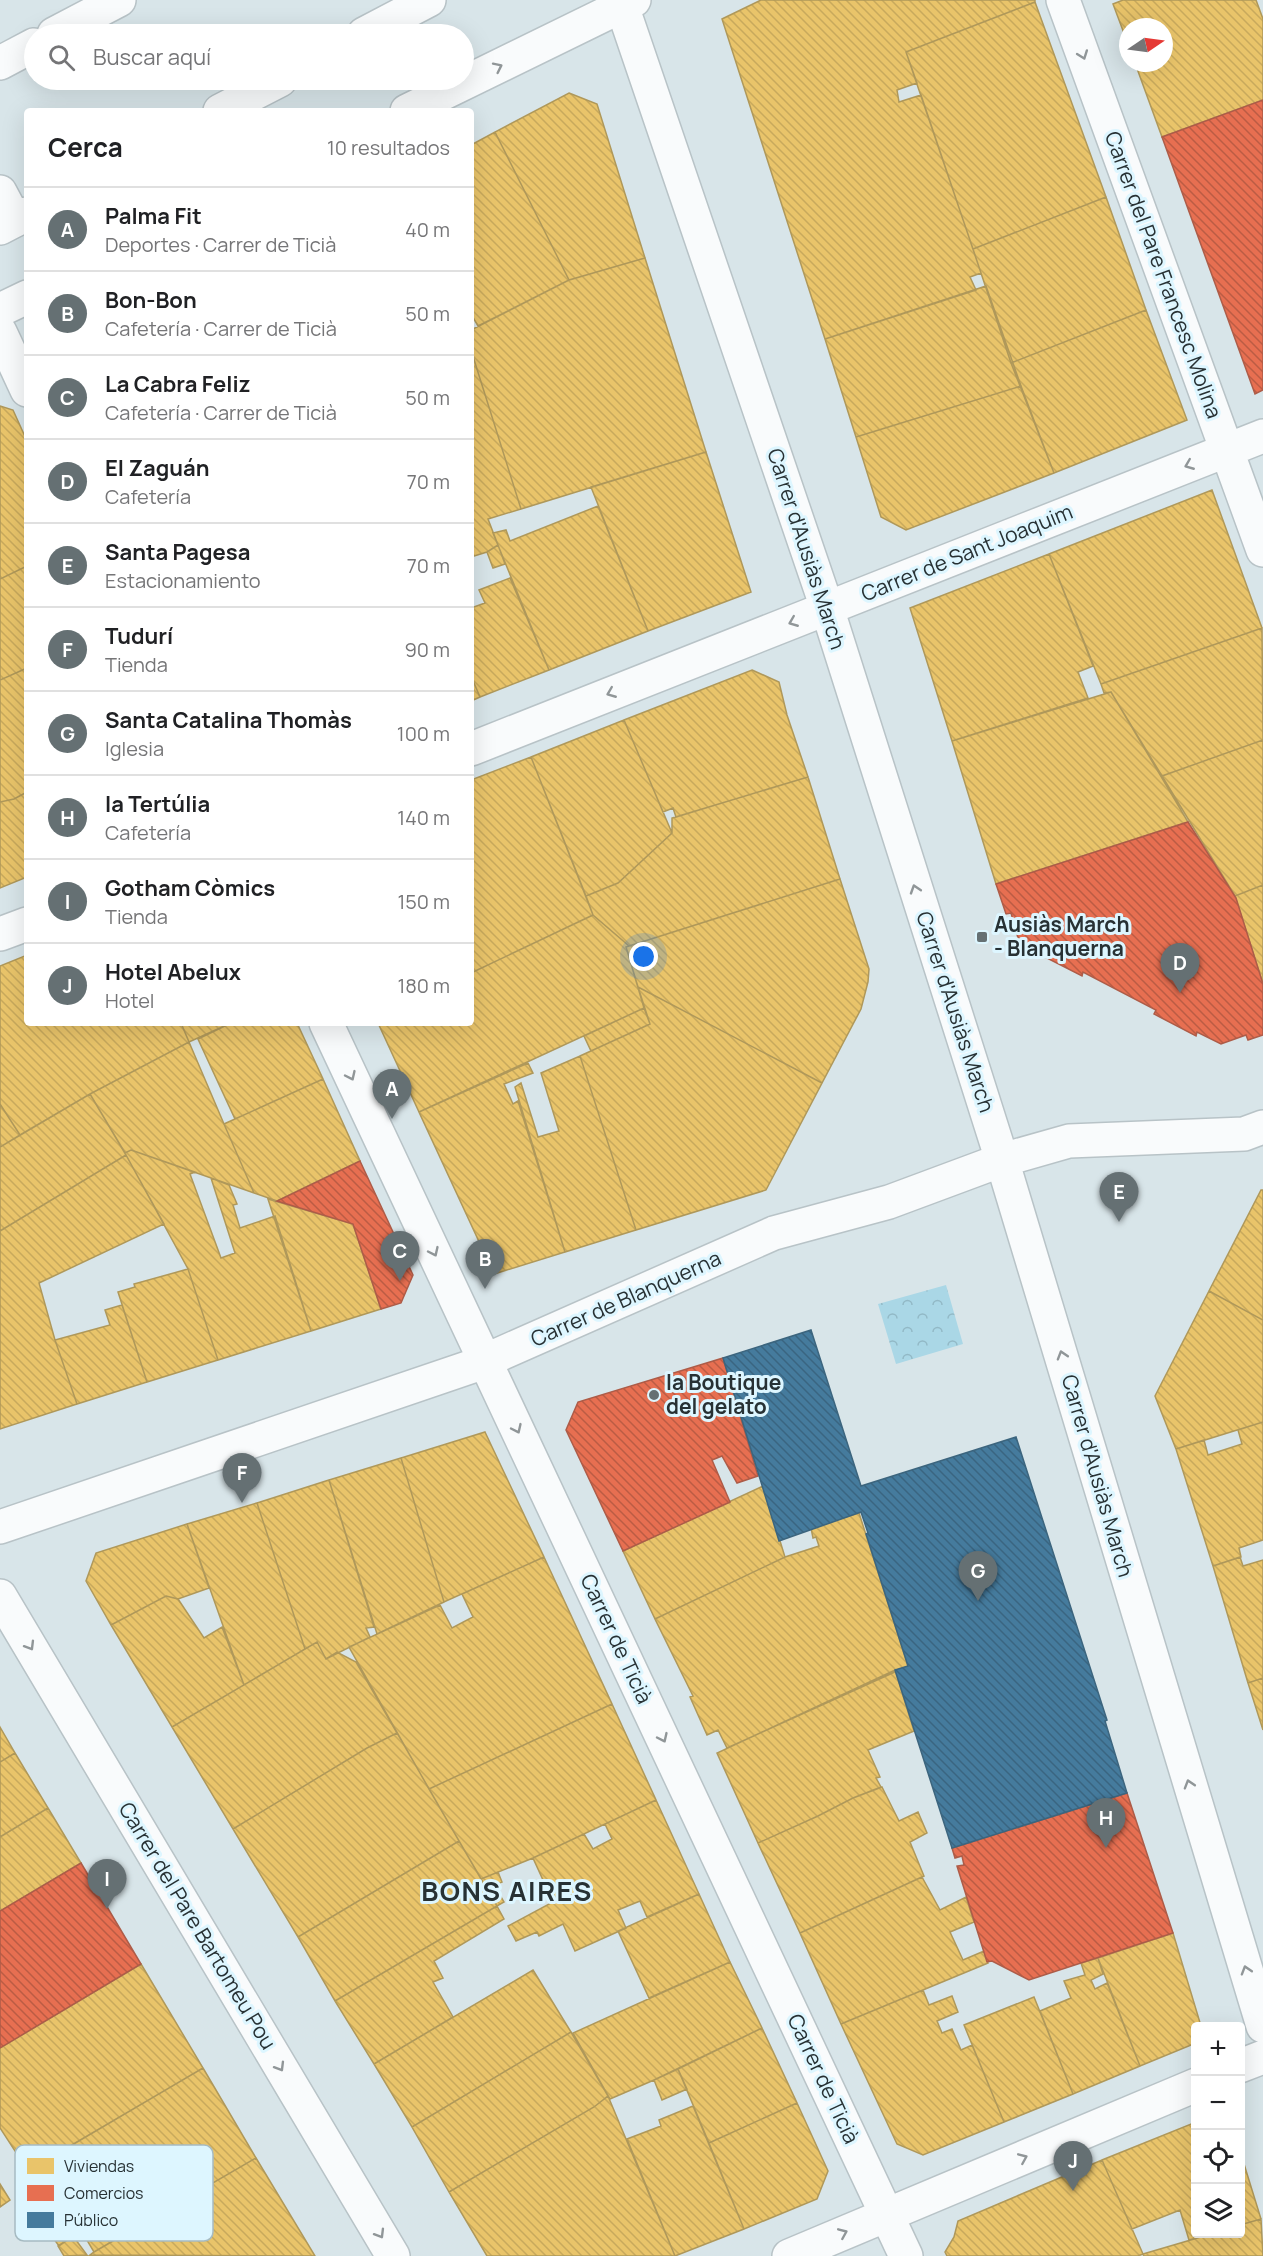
<!DOCTYPE html>
<html lang="es">
<head>
<meta charset="utf-8">
<style>
	body { margin:0; font-family:Manrope,sans-serif; background:#f2f2f2; color:#202124 }
	.controls { position:absolute; right:18px; bottom:18px; display:grid; overflow:hidden; border-radius:6px; box-shadow:0 6px 24px #0002 }
	.controls button { width:54px; height:54px; display:grid; place-items:center; padding:0; border:0; border-bottom:2px solid #e0e0e0; background:#fff; color:#202124; font:30px sans-serif }
	.compass { position:absolute; left:1119px; top:18px; width:54px; height:54px; border-radius:50%; background:#fff; box-shadow:0 6px 24px #0002; rotate:77deg }
	.you { position:absolute; left:644px; top:957px; width:21px; height:21px; margin:-15px; border:4px solid #fff; border-radius:50%; background:#1a73e8; box-shadow:0 0 0 9px #1a73e833 }
	.badge { display:grid; place-items:center; width:39px; height:39px; border-radius:50%; background:#657073; color:#fff; font-size:20px; font-weight:700 }
	.pin { position:absolute; translate:-50% -50px; filter:drop-shadow(0 2px 3px #0008) }
	.pin::after { content:''; position:absolute; top:32px; width:21px; height:18px; background:inherit; clip-path:polygon(0 0,100% 0,50% 100%) }
	.list { margin:0; padding:0; list-style:none }
	h2 { display:flex; justify-content:space-between; align-items:center; height:78px; margin:0; padding:0 24px; font-size:26px }
	h2 small { font-size:20px; font-weight:400; color:#757577 }
	.list li { display:grid; grid-template-columns:39px 1fr auto; gap:18px; align-items:center; box-sizing:border-box; height:84px; padding:0 24px; border-top:2px solid #e0e0e0 }
	.list b { display:block; font-size:22px; white-space:nowrap }
	.list p { margin:0; font-size:20px; white-space:nowrap; color:#757577 }
	.list em { font-size:20px; font-style:normal; color:#757577 }
	.icon { flex:none; width:33px; height:33px; fill:none; stroke:currentColor; stroke-width:2; stroke-linecap:round; stroke-linejoin:round }
	.map { position:relative; flex:none; width:1263px; height:2256px; overflow:hidden }
	.search { position:absolute; background:#fff; box-shadow:0 6px 24px #0002; left:24px; top:24px; width:450px; height:66px; display:flex; align-items:center; gap:15px; box-sizing:border-box; padding:0 21px; border-radius:33px; color:#757577; font-size:22px }
	.panel { position:absolute; background:#fff; box-shadow:0 6px 24px #0002; left:24px; top:108px; width:450px; height:918px; border-radius:6px }
	.map>svg:first-child { display:block }
	.park { fill:url(#park-crowns) }
	.homes { fill:url(#homes-back-hatch); stroke:#af985a; stroke-width:1.5 }
	.shops { fill:url(#shops-back-hatch); stroke:#ad5c48; stroke-width:1.5 }
	.public { fill:url(#public-back-hatch); stroke:#3c657e; stroke-width:1.5 }
	.lines { fill:none; stroke-linecap:round; stroke-linejoin:round }
	.minor-casing { stroke:#b8c3c7; stroke-width:36 }
	.major-casing { stroke:#b8c3c7; stroke-width:36 }
	.minor { stroke:#f9fbfc; stroke-width:33 }
	.major { stroke:#f9fbfc; stroke-width:33 }
	.oneway { stroke:#909698 }
	.poi-dot { fill:#657073; stroke:#ddf6ff; stroke-width:2 }
	.labels { text-anchor:middle; stroke-width:6; stroke-linejoin:round; paint-order:stroke }
	.street-label { font-size:21px; fill:#273134; stroke:#ddf6ff }
	.poi-label { font-size:21px; font-weight:bold; fill:#273134; stroke:#ddf6ff; text-anchor:start }
	.district-label { font-size:27px; font-weight:bold; letter-spacing:1.5px; fill:#273134; stroke:#ddf6ff }
	.key { fill:#ddf6ff; stroke:#a6bbc2; stroke-width:1.5 }
	.key-label { font-size:16px; fill:#273134 }
</style>
</head>
<body>
<div class="map">
<svg width="1263" height="2256" viewBox="0 0 1263 2256">
	<defs>
		<pattern id="park-crowns" width="20" height="18" patternUnits="userSpaceOnUse" patternTransform="scale(1.5)"><rect width="20" height="18" fill="#aad7e6"/><path d="M2 6a3 3 0 1 1 6 0M12 15a3 3 0 1 1 6 0" fill="none" stroke="#92b9c6"/></pattern>
		<pattern id="homes-back-hatch" width="6" height="6" patternUnits="userSpaceOnUse" patternTransform="scale(1.5)"><rect width="6" height="6" fill="#e9c46a"/><path d="M-1 5l2 2M0 0l6 6M5-1l2 2" fill="none" stroke="#c8a95c"/></pattern>
		<pattern id="shops-back-hatch" width="6" height="6" patternUnits="userSpaceOnUse" patternTransform="scale(1.5)"><rect width="6" height="6" fill="#e76f51"/><path d="M-1 5l2 2M0 0l6 6M5-1l2 2" fill="none" stroke="#bb5c44"/></pattern>
		<pattern id="public-back-hatch" width="6" height="6" patternUnits="userSpaceOnUse" patternTransform="scale(1.5)"><rect width="6" height="6" fill="#457b9d"/><path d="M-1 5l2 2M0 0l6 6M5-1l2 2" fill="none" stroke="#3a6581"/></pattern>
	</defs>
	<rect width="100%" height="100%" fill="#d8e5e9"/>
	<path class="park" d="M946 1285 963 1344 896 1364 878 1304Z"/>
	<path class="homes" d="M761 0H1035V2L906 52 917 83 897 90 899 102 921 95 981 273 970 277 976 290 825 339 722 19Z
		M1123 0H1256L1263 19V100L1162 137 1135 63H1164V27H1128V44L1113 4Z
		M1035 2 1106 197 973 249 906 52Z
		M569 93 597 104 645 258 569 280 495 132Z
		M495 132 569 280 478 326 471 314V145Z
		M1106 197 1146 310 1011 363 973 249Z
		M645 258 706 452 521 509 471 350V330L569 280Z
		M986 286 1021 386 856 437 825 339Z
		M1146 310 1187 420 1054 473 1011 363Z
		M471 350 521 509 488 519 498 545 487 552 471 557Z
		M1021 386 1054 473 906 530 881 517 856 437Z
		M0 406 13 410 27 441V566L0 579Z
		M706 452 751 592 648 631 591 487Z
		M1212 490 1262 628 1101 684 1049 554Z
		M598 506 648 631 549 670 493 533 506 530 510 541Z
		M498 545 505 564 493 568 487 552Z
		M1049 554 1093 666 1078 672 1088 698 952 741 910 608Z
		M27 566V668L0 680V579Z
		M510 578 549 670 480 697 471 676V608L485 603 479 590Z
		M1262 628 1263 740 1162 776 1111 692 1104 693 1101 684Z
		M27 668V792L14 799 0 802V680Z
		M752 670 779 682 787 715 808 777 676 817 673 808 663 812 624 720Z
		M471 676 480 697 471 701Z
		M1111 692 1188 822 996 884 952 741Z
		M624 720 672 833 618 883 586 896 531 757Z
		M1263 740V885L1235 896 1162 776Z
		M531 757 593 915 471 973V780Z
		M808 777 840 879 629 946 593 915 586 896 618 883 672 833V818Z
		M27 792V877L0 888V802L14 799Z
		M840 879 869 969 868 982 861 1009 822 1083 638 987 626 947Z
		M1263 885V984L1235 896Z
		M593 915 629 946 626 947 644 1008 419 1112 378 1023H471V973Z
		M27 955V1023H181L189 1042 90 1094 20 1135 0 1104V966Z
		M638 987 822 1083 766 1190 636 1230 580 1056 650 1024Z
		M644 1008 650 1024 591 1051 584 1036Z
		M181 1023H231L189 1042Z
		M231 1023H297L323 1079 235 1119 198 1039Z
		M189 1042 224 1124 254 1193 131 1150 125 1153 90 1094Z
		M580 1056 636 1230 565 1252 515 1087 521 1083 538 1137 559 1131 541 1073Z
		M528 1063 533 1073 504 1084 513 1104 518 1101 565 1252 494 1274 419 1112Z
		M323 1079 360 1161 277 1201 254 1193 224 1124Z
		M90 1094 126 1155 0 1231V1147Z
		M0 1104 20 1135 0 1147Z
		M131 1150 195 1172 190 1174 221 1258 235 1253 211 1178 229 1185 237 1204 233 1205 240 1228 275 1216 311 1331 218 1360 188 1269 125 1153Z
		M126 1155 164 1224 39 1283 55 1340 77 1404 0 1429V1231Z
		M1261 1190H1263V1320L1209 1291Z
		M268 1199 353 1224 381 1309 311 1331Z
		M188 1269 218 1360 147 1382 118 1292 135 1287 134 1284Z
		M1209 1291 1263 1320V1422L1176 1449 1155 1396Z
		M122 1305 147 1382 77 1404 55 1340 110 1325 105 1310Z
		M1263 1422V1540L1239 1548 1241 1557 1213 1566 1176 1449 1204 1440 1208 1455 1242 1444 1238 1430Z
		M485 1432 544 1557 444 1602 401 1458Z
		M401 1458 444 1602 377 1634 329 1480Z
		M329 1480 374 1627 366 1628 370 1637 326 1659 317 1642 305 1649 257 1503Z
		M763 1486 785 1557 655 1619 623 1551Z
		M257 1503 305 1649 244 1685 187 1524Z
		M859 1513 908 1666 727 1748 718 1730 707 1735 690 1697 693 1696 655 1619 785 1557 819 1546 816 1537 813 1538 811 1528Z
		M187 1524 209 1588 178 1599 166 1596 111 1625 86 1581 96 1553Z
		M544 1557 612 1704 429 1789 349 1647 440 1605 452 1628 473 1617 462 1594Z
		M1240 1557 1243 1566 1263 1560V1678L1248 1683 1213 1566Z
		M166 1596 178 1599 204 1638 222 1627 244 1685 172 1727 111 1625Z
		M317 1642 326 1659 337 1652 356 1662 397 1733 367 1748 233 1829 172 1727Z
		M895 1670 914 1731 868 1750 880 1777 876 1778 881 1787 853 1798 818 1816 758 1843 717 1753Z
		M1263 1678V1730L1248 1683Z
		M612 1704 656 1800 533 1858 481 1879 429 1789Z
		M0 1727 15 1753 0 1762Z
		M397 1733 459 1841 298 1937 233 1829 367 1748Z
		M15 1753 48 1808 0 1837V1762Z
		M882 1787 899 1821 918 1812 927 1833 910 1842 924 1876 800 1933 758 1843 818 1816 853 1798Z
		M656 1800 699 1894 647 1917 640 1901 618 1910 626 1928 575 1951 563 1924 539 1936 537 1932 516 1941 508 1926 553 1902 533 1858 584 1834 593 1849 612 1839 605 1824Z
		M48 1808 81 1863 0 1911V1837Z
		M459 1841 497 1906 335 2001 298 1937Z
		M498 1872 502 1882 494 1885 504 1902 497 1906 481 1879Z
		M922 1877 940 1910 966 1897 974 1922 950 1932 963 1960 984 1951 988 1963 841 2024 800 1933Z
		M699 1894 730 1962 649 1998 618 1931Z
		M497 1906 504 1919 434 1961 443 1978 433 1982 453 2017 374 2064 335 2001Z
		M1173 1933 1201 2026H1196V2043L1140 2066 1098 1958Z
		M1098 1958 1103 1974 1091 1980 1095 1989 1107 1983 1140 2066 1073 2094 1040 2011 1071 1998 1064 1981 1085 1975 1081 1963Z
		M730 1962 762 2028 654 2080 610 2099 573 2033Z
		M141 1964 203 2068 28 2171 0 2128V2048Z
		M533 1970 571 2032 412 2127 374 2064Z
		M923 1990 929 2005 952 1996 958 2012 937 2021 942 2033 952 2029 961 2050 972 2045 1004 2122 923 2155 897 2144 841 2024Z
		M1034 1997 1073 2094 1004 2122 964 2025Z
		M762 2028 797 2103 709 2143 678 2069Z
		M571 2032 608 2096 594 2107 449 2192 412 2127Z
		M203 2068 256 2158 94 2252 78 2225 70 2230 51 2202 61 2196 49 2176 55 2173 46 2160Z
		M678 2069 687 2089 662 2100 654 2080Z
		M608 2096 675 2256H487L449 2192 594 2107Z
		M797 2103 828 2171 817 2199 744 2229 709 2143Z
		M693 2106 744 2229 675 2256 627 2139 661 2126 659 2120Z
		M1196 2122V2234H1211L1189 2240 1180 2210 1132 2229 1102 2160Z
		M1240 2151 1261 2219 1240 2225Z
		M256 2158 315 2256 90 2255 94 2252Z
		M1102 2160 1143 2254 1138 2256H947L945 2252 954 2237 958 2221Z
		M38 2182 73 2236 59 2246 32 2209 35 2208 23 2191Z
		M0 2184 10 2200 0 2207Z
		M1261 2219 1263 2256H1144L1143 2254 1211 2234H1240V2225Z
		M73 2236 87 2255 64 2256 58 2246Z"/>
	<path class="shops" d="M1263 100V390L1255 394 1162 137Z
		M1188 822 1236 898 1263 984V1035L1248 1040 1246 1035 1221 1044 1197 1032 1196 1036 1154 1014 1156 1010 1083 972 1082 976 1039 954 1041 951 1018 938 1011 913 1006 914 996 884Z
		M360 1161 413 1275 401 1303 381 1309 353 1224 277 1201Z
		M723 1358 758 1476 737 1483 722 1456 712 1460 730 1502 623 1551 566 1430 578 1402Z
		M1127 1793 1173 1933 1029 1980 992 1961 987 1962 957 1866 964 1865 962 1856 955 1858 952 1848Z
		M81 1863 141 1964 0 2048V1911Z"/>
	<path class="public" d="M811 1330 861 1486 1016 1437 1107 1720 1105 1721 1127 1793 952 1848 895 1670 908 1666 866 1534 868 1533 861 1512 779 1541 723 1358Z"/>
	<g class="lines">
		<defs>
			<path id="minor" d="M620 0 827 608 1002 1160 1263 2026
				M1063 0 1263 550
				M54 34 119 0
				M0 63 34 45
				M0 192 15 220
				M0 332 27 390
				M471 749 1263 436
				M0 934 27 924
				M326 1023 906 2256
				M0 1527 473 1366 774 1233 889 1202 1002 1160 1069 1141 1244 1134 1263 1127
				M0 1596 393 2256
				M1240 2066 1263 2057
				M789 2256 1196 2085"/>
			<path id="major" d="M364 34 429 0
				M220 111 280 80
				M407 111 634 0
				M0 228 27 214
				M0 310 27 297"/>
		</defs>
		<use href="#minor" class="minor-casing"/>
		<use href="#major" class="major-casing"/>
		<use href="#minor" class="minor"/>
		<use href="#major" class="major"/>
	</g>
	<defs><path id="oneway-chevron" d="M-2-3.5L2.5 0L-2 3.5" fill="none" stroke-width="1.6" stroke-linecap="round" stroke-linejoin="round" transform="scale(1.5)"/></defs>
	<g class="oneway">
		<use href="#oneway-chevron" transform="translate(1083 55) rotate(70)"/>
		<use href="#oneway-chevron" transform="translate(498 67) rotate(-26)"/>
		<use href="#oneway-chevron" transform="translate(1189 465) rotate(158)"/>
		<use href="#oneway-chevron" transform="translate(793 622) rotate(158)"/>
		<use href="#oneway-chevron" transform="translate(611 693) rotate(158)"/>
		<use href="#oneway-chevron" transform="translate(915 889) rotate(-108)"/>
		<use href="#oneway-chevron" transform="translate(351 1076) rotate(65)"/>
		<use href="#oneway-chevron" transform="translate(434 1252) rotate(65)"/>
		<use href="#oneway-chevron" transform="translate(1062 1355) rotate(-107)"/>
		<use href="#oneway-chevron" transform="translate(517 1429) rotate(65)"/>
		<use href="#oneway-chevron" transform="translate(30 1646) rotate(59)"/>
		<use href="#oneway-chevron" transform="translate(663 1738) rotate(65)"/>
		<use href="#oneway-chevron" transform="translate(1189 1784) rotate(-107)"/>
		<use href="#oneway-chevron" transform="translate(1246 1970) rotate(-107)"/>
		<use href="#oneway-chevron" transform="translate(280 2067) rotate(59)"/>
		<use href="#oneway-chevron" transform="translate(1023 2158) rotate(-23)"/>
		<use href="#oneway-chevron" transform="translate(843 2233) rotate(-23)"/>
		<use href="#oneway-chevron" transform="translate(380 2234) rotate(59)"/>
	</g>
	<g class="poi-dot">
		<rect x="976" y="931" width="12" height="12" rx="3"/>
		<circle cx="654" cy="1395" r="6"/>
	</g>
	<g class="labels">
		<g class="street-label">
			<text transform="translate(1163 275) rotate(70)" y="7">Carrer del Pare Francesc Molina</text>
			<text transform="translate(806 549) rotate(72)" y="7">Carrer d'Ausiàs March</text>
			<text transform="translate(967 553) rotate(-22)" y="7">Carrer de Sant Joaquim</text>
			<text transform="translate(955 1012) rotate(72)" y="7">Carrer d'Ausiàs March</text>
			<text transform="translate(626 1299) rotate(-24)" y="7">Carrer de Blanquerna</text>
			<text transform="translate(1097 1476) rotate(74)" y="7">Carrer d'Ausiàs March</text>
			<text transform="translate(616 1639) rotate(65)" y="7">Carrer de Ticià</text>
			<text transform="translate(197 1926) rotate(59)" y="7">Carrer del Pare Bartomeu Pou</text>
			<text transform="translate(823 2079) rotate(65)" y="7">Carrer de Ticià</text>
		</g>
		<g class="poi-label">
			<text x="994" y="932">Ausiàs March<tspan x="994" dy="24">- Blanquerna</tspan></text>
			<text x="666" y="1390">la Boutique<tspan x="666" dy="24">del gelato</tspan></text>
		</g>
		<g class="district-label">
			<text x="507" y="1901">BONS AIRES</text>
		</g>
	</g>
	<rect x="15" y="2145" width="198" height="96" rx="9" class="key"/>
	<rect x="27" y="2158" width="27" height="16" fill="#e9c46a"/>
	<rect x="27" y="2185" width="27" height="16" fill="#e76f51"/>
	<rect x="27" y="2212" width="27" height="16" fill="#457b9d"/>
	<g class="key-label">
		<text x="64" y="2172">Viviendas</text>
		<text x="64" y="2199">Comercios</text>
		<text x="64" y="2226">Público</text>
	</g>
</svg>
<div class="controls">
<button>+</button>
<button>−</button>
<button><svg class="icon" aria-label="locate" viewBox="0 0 24 24"><circle cx="12" cy="12" r="6"/><path d="M12 2v4M12 18v4M2 12h4M18 12h4"/></svg></button>
<button><svg class="icon" aria-label="layers" viewBox="0 0 24 24"><path d="M12 4l9 5-9 5-9-5zM3 14l9 5 9-5"/></svg></button>
</div>
<svg class="compass" viewBox="-18 -18 36 36"><path d="M0-13l5 13h-10z" fill="#e53935"/><path d="M0 13l5-13h-10z" fill="#757577"/></svg>
<div class="you"></div>
<div class="pin badge" style="left:392px;top:1119px">A</div>
<div class="pin badge" style="left:485px;top:1289px">B</div>
<div class="pin badge" style="left:400px;top:1281px">C</div>
<div class="pin badge" style="left:1180px;top:993px">D</div>
<div class="pin badge" style="left:1119px;top:1222px">E</div>
<div class="pin badge" style="left:242px;top:1503px">F</div>
<div class="pin badge" style="left:978px;top:1601px">G</div>
<div class="pin badge" style="left:1106px;top:1848px">H</div>
<div class="pin badge" style="left:107px;top:1909px">I</div>
<div class="pin badge" style="left:1073px;top:2191px">J</div>
<div class="search"><svg class="icon" aria-label="search" viewBox="0 0 24 24"><circle cx="10" cy="10" r="6"/><path d="M15 15l6 6"/></svg>Buscar aquí</div>
<section class="panel">
<h2>Cerca<small>10 resultados</small></h2>
<ul class="list">
<li><span class="badge">A</span><div><b>Palma Fit</b><p>Deportes · Carrer de Ticià</p></div><em>40 m</em></li>
<li><span class="badge">B</span><div><b>Bon-Bon</b><p>Cafetería · Carrer de Ticià</p></div><em>50 m</em></li>
<li><span class="badge">C</span><div><b>La Cabra Feliz</b><p>Cafetería · Carrer de Ticià</p></div><em>50 m</em></li>
<li><span class="badge">D</span><div><b>El Zaguán</b><p>Cafetería</p></div><em>70 m</em></li>
<li><span class="badge">E</span><div><b>Santa Pagesa</b><p>Estacionamiento</p></div><em>70 m</em></li>
<li><span class="badge">F</span><div><b>Tudurí</b><p>Tienda</p></div><em>90 m</em></li>
<li><span class="badge">G</span><div><b>Santa Catalina Thomàs</b><p>Iglesia</p></div><em>100 m</em></li>
<li><span class="badge">H</span><div><b>la Tertúlia</b><p>Cafetería</p></div><em>140 m</em></li>
<li><span class="badge">I</span><div><b>Gotham Còmics</b><p>Tienda</p></div><em>150 m</em></li>
<li><span class="badge">J</span><div><b>Hotel Abelux</b><p>Hotel</p></div><em>180 m</em></li>
</ul>
</section>
</div>
</body>
</html>
